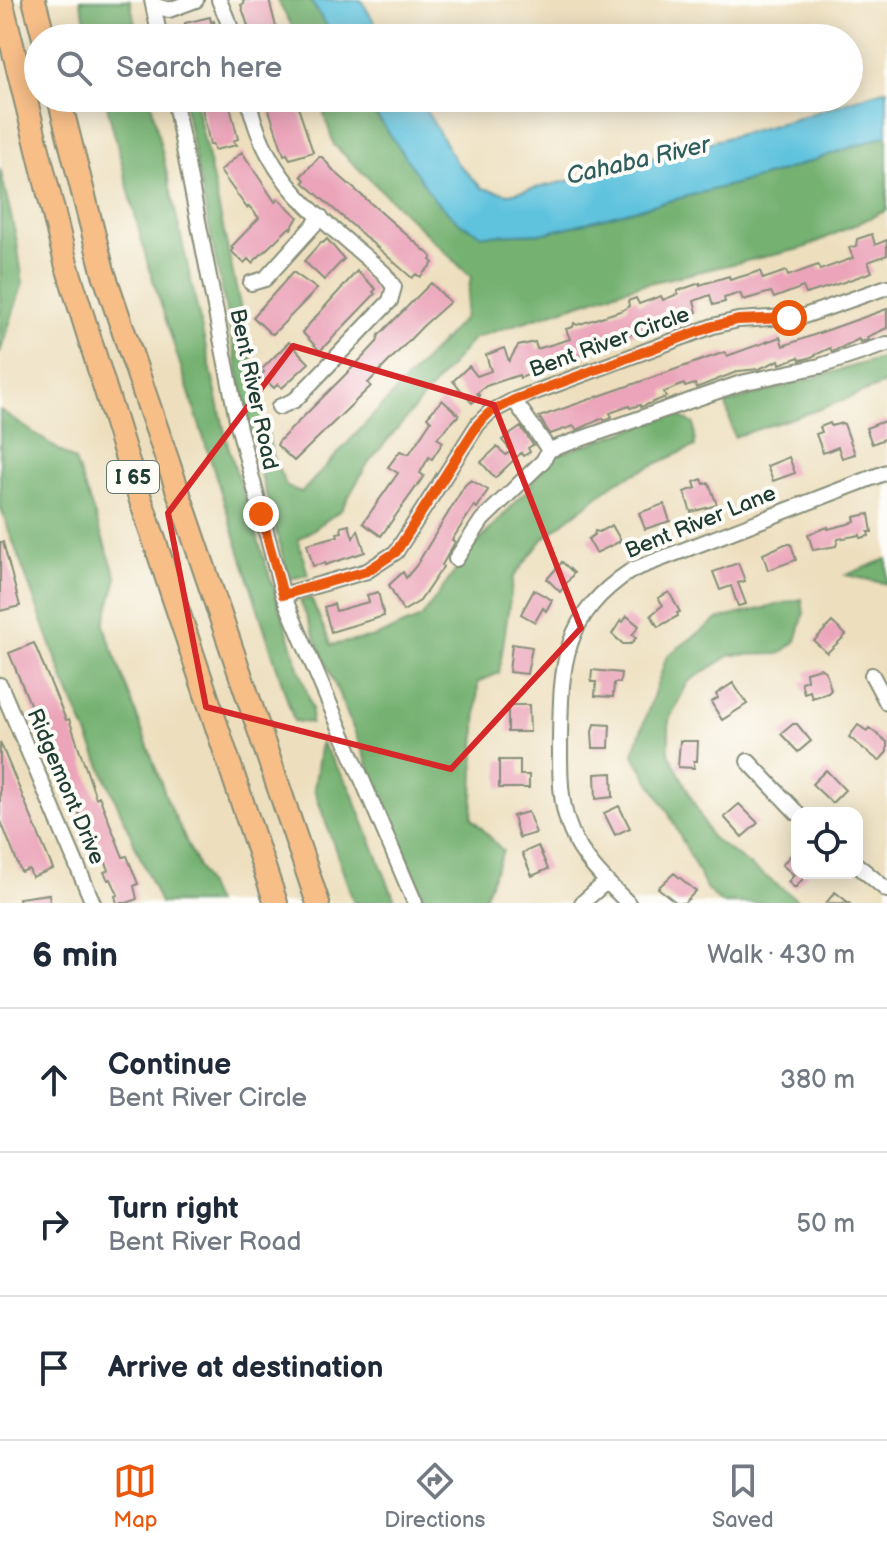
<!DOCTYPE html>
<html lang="en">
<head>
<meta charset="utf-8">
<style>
	body { margin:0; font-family:"Balsamiq Sans",sans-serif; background:#f6f6f7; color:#1f2937 }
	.controls { position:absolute; right:24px; bottom:24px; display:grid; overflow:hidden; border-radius:16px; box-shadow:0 4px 20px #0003 }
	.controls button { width:72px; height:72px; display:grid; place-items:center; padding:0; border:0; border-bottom:2px solid #e0e1e3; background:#fff; color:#1f2937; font:40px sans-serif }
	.stop { position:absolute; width:24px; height:24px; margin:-18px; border:6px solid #ea580c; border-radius:50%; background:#fff }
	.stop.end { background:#ea580c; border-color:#fff; box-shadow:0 2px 8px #0008 }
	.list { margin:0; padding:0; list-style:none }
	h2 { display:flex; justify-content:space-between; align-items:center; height:104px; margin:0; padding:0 32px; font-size:34px }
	h2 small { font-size:26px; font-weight:400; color:#747a83 }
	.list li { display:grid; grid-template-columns:52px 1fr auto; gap:24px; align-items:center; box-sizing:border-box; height:144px; padding:0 32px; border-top:2px solid #e0e1e3 }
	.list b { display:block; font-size:30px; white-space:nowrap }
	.list p { margin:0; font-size:26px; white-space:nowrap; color:#747a83 }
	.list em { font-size:26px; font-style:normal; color:#747a83 }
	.icon { flex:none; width:44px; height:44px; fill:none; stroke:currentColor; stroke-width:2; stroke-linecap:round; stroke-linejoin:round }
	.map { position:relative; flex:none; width:887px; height:903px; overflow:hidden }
	.search { position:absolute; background:#fff; box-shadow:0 4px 20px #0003; left:24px; right:24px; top:24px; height:88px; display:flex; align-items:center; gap:20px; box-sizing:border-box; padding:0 28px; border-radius:44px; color:#747a83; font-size:30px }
	.sheet { height:536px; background:#fff }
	nav { display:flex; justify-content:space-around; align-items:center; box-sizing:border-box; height:112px; border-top:2px solid #e0e1e3; background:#fff; font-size:22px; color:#747a83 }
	nav a { display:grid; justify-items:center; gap:4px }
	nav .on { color:#ea580c }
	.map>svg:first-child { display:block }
	.forest { fill:#75b171; stroke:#4a7752; stroke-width:2 }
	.water { fill:#60c3de; stroke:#408089; stroke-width:2 }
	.building { fill:#eba4ba }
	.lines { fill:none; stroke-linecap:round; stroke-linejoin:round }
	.minor-casing { stroke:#868e79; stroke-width:18 }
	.highway-casing { stroke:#868e79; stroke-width:26 }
	.minor { stroke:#fff; stroke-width:14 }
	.highway { stroke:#f7be88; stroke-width:22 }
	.route { stroke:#ea580c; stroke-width:10 }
	.marked { fill:none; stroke:#d62828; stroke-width:6; stroke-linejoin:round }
	.labels { text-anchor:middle; stroke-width:8; stroke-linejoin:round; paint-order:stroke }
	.shield { fill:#fdfcf7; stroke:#62766e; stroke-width:2 }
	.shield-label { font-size:20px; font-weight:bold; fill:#1f3d34 }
	.street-label { font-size:22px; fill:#1f3d34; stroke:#fdfcf7 }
	.water-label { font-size:24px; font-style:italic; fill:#2f5e5e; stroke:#fdfcf7 }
</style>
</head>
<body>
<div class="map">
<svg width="887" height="903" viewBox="0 0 887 903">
	<rect width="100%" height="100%" fill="#fdfcf7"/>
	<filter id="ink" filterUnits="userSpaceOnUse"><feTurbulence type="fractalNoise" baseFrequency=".0125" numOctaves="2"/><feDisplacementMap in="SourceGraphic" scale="16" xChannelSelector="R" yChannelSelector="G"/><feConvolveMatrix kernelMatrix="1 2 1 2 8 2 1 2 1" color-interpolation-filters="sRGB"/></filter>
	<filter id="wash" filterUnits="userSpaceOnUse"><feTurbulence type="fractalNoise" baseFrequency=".006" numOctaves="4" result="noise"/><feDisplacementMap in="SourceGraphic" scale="32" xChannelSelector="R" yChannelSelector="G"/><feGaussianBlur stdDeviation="1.8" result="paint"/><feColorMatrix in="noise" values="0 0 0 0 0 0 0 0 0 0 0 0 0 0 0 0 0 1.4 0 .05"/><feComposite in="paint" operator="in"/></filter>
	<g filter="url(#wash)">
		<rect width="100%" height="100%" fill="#eddfbe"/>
		<path class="forest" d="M80 0H130L138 38H90Z
			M277 0H310L335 38H299Z
			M105 98H150L228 446 312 708 311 723 294 721 147 261Z
			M183 98H195L273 458 287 487 302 492 464 318 471 277 334 145 319 98H365L372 112 483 235 545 233 773 174 887 135V210L804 248 631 287 474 338 368 463 341 510 298 540 308 575 289 579 254 449Z
			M0 168 17 242 23 283 0 353Z
			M887 356V383L823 408 734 437 726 404Z
			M0 410 75 461 117 578 104 625 168 802 215 903H160L65 683 0 506Z
			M676 414 694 424 695 446 616 482 544 538 513 578 499 673 478 682 472 818 503 851 482 903H426L300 601 311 598 331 645 375 637 421 618 470 551 526 491 553 456Z
			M887 559V584L846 575Z
			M802 599 804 614 796 641 780 654 731 655 688 682 669 720V753L711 837 802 903H721L707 890 668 812 633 754 667 656 718 619Z
			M321 742 350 788 396 903H354L314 789Z"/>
		<path class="water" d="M310 0H361L384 38H335Z
			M887 89V135L773 174 545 233 483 235 461 224 434 199 365 98H419L456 162 482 188 509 194 567 181 792 120Z"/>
		<g id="blocks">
			<path class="building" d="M243 0H269L279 38H252L241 5 244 4Z
				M210 17 211 22 214 21 216 35 211 38H187L185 23Z
				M200 98H228L238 139 233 141 237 145 214 150 213 145H210Z
				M265 98H295L313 152 290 159 287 154 284 155Z
				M242 152 275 202 278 199 281 201 298 217 291 229 290 227 252 263 248 259 244 263 231 251 233 249 231 247 259 218 249 206 247 208 220 171Z
				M319 157H322L334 171 432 257 430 260 433 263 420 277 416 274 412 278 303 182 305 180 301 176Z
				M872 234 875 245 887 240V255L868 262 872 272 841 283 806 294 803 287 774 298 771 292 743 300 740 293 724 298 725 302 713 305 710 295 694 301 697 312 654 328 624 336 625 339 615 342 614 340 604 344 602 338 585 345 588 353 560 363 547 366 544 359 528 364 531 374 520 378 519 375 486 386 477 393 480 396 472 403 453 381 469 366 477 376 491 371 486 355 504 348 509 361 518 346 535 342 537 349 570 339 566 329 573 327 574 323 577 325 623 310 629 306 628 301 636 298 639 304 661 296 663 300 678 294 677 291 700 283V285L729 276 730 280 760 271 763 279 786 271 788 276 818 265 820 270 853 258 849 248 856 246 857 239Z
				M327 239 344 259 324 280 304 261 321 242 323 243Z
				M357 271 376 289 373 292 375 294 320 351 302 332Z
				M293 272 317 289 273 334 270 333 253 317Z
				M431 283 450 302 423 326 368 383 371 386 294 461 277 445 279 441 361 359 377 342 379 335Z
				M887 309V328L867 337 868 340 860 342 859 339 832 352 830 348 809 358 800 360 799 357 780 364 779 360 759 369 739 371 696 388 695 384 685 387 684 384 664 392 666 397 641 407 640 405 630 408 629 406 610 413 612 417 604 420 603 418 577 430 574 426 550 434 539 417 725 352 727 356 780 337 783 346Z
				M289 342 309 363 282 388 278 384 274 388 260 375 264 372 261 370Z
				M442 400 459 415 437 438 443 442 432 459 429 457 420 473 424 476 381 536 363 523 398 473 388 467 400 451 409 454 431 421 427 417Z
				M887 420V438L872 444 866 428Z
				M830 423 831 426 842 423 844 424 855 454 842 458 838 447 823 453 816 434 822 432 820 427Z
				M521 427 533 445 528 448 530 452 523 456 521 453 495 478 481 462 497 447 506 455 511 451 502 440Z
				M789 457 795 473 773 481 767 466Z
				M702 479 704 484 709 483 717 505 691 512 684 492 696 488 694 482Z
				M471 480 488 490 477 508 474 506 452 540 455 542 442 565 443 567 420 601 403 611 389 585 403 572 406 578 416 566 465 485Z
				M664 504 670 521 645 529 639 513Z
				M869 514 872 532H868L869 536 860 538V535L838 539 836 546 813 550 808 534 828 527V529L848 524 855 521 854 517Z
				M349 525 353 538 358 530 365 552 325 565V563L313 566 307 544 338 536 337 533 342 532 341 527Z
				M612 525 621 541 596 553 588 539 594 535 595 531 599 532Z
				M0 542H3L20 606 0 611Z
				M785 544H791L796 560 768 570 763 554Z
				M562 562 574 573 560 592 547 579Z
				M738 563 745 581 738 583 746 604 738 606 731 586 720 590 713 572Z
				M534 590 552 600 546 611 543 608 535 622 521 614Z
				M378 592 384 616 331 632 324 607 334 604 336 611 357 605 369 602 367 595Z
				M669 592 680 612 677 613 678 616 658 627 651 615 663 605 658 598Z
				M627 616 639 626 632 635 636 638 631 644H623L612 634 621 620 623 622Z
				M832 622 846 635 827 653 814 641Z
				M34 643 66 720 69 719 96 798 99 796 123 857 127 856 138 884 134 886 137 899 127 903H117L115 896 118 895 111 879 108 880 104 872 109 870 100 849 94 851 72 796 68 797 41 719 37 721 9 653Z
				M512 644 532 647 527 674 509 672Z
				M820 668 826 672 831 690 828 693 812 698 810 691 804 693 801 682 807 680 806 672Z
				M592 670 621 673 620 683H614L613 697 595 696 596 682H591Z
				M733 683 747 704 722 720 711 702 718 698 716 694Z
				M508 705H529L530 732H508Z
				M594 724 610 725 609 748H593L592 732Z
				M793 724H797L811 741 798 752 781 734Z
				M858 725 867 731 869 728 887 742V752L879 761 849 737Z
				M680 741H698L697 761H694V768L678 767Z
				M0 742 53 869 32 877 29 869 21 872 0 819Z
				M499 760H520V775H529V788H499Z
				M826 770 845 790 832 803 812 784Z
				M612 773 613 797 596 799 595 774Z
				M739 804 758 823 742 837 724 817Z
				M619 806 630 828 615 835 604 813Z
				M528 812 536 833 519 838 513 816Z
				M538 846 548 869 532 876 522 853Z
				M797 848V873H808L795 888 788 882 794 875 782 865Z
				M674 873 696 891 684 903H677L658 888Z
				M835 892 849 903H826Z
				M49 894 50 903H20L19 898Z"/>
		</g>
	</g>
	<g filter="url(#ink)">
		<use href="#blocks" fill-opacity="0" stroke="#868e79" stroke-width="2"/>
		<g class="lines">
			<defs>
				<path id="minor" d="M152 0 160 38
					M219 0 235 38
					M153 5 169 10 196 0
					M174 98 238 425 277 573 283 595 415 903
					M248 98C267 186 320 216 384 273L394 287 390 301 295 400 279 407
					M251 283 265 279 321 217
					M514 400 549 450
					M456 559 482 520 543 461 549 450 741 383 820 366 887 344
					M283 595 367 571 396 552 478 424 489 413 514 400 713 326 738 320 804 316 887 287
					M872 675 887 703
					M0 685 93 903
					M748 761 797 813
					M857 865 887 890
					M582 903 606 882
					M628 903C607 882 583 860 571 831 559 802 560 771 560 740 561 664 562 616 632 570L887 472"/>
				<path id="highway" d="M1 0 66 263 129 465 276 903
					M34 0 44 38
					M59 98 103 271 318 903"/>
			</defs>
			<use href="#minor" class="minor-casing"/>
			<use href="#highway" class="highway-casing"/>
			<use href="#minor" class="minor"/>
			<use href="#highway" class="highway"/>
		</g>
	</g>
	<g class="lines" filter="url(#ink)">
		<path class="route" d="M261 514 283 595 367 571 396 552 478 424 489 413 514 400 713 326 738 320 789 318"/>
	</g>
	<path class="marked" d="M293 346 494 405 581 628 451 769 206 707 168 513Z"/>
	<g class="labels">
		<rect class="shield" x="107" y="461" width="52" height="32" rx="6"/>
		<g class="shield-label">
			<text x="133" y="484">I 65</text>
		</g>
		<g class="street-label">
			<text transform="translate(609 341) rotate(-20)" y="8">Bent River Circle</text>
			<text transform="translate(255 389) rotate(78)" y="8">Bent River Road</text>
			<text transform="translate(700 521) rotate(-22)" y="8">Bent River Lane</text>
			<text transform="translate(67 786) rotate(67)" y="8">Ridgemont Drive</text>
		</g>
		<g class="water-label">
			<text transform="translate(638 160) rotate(-13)" y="8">Cahaba River</text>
		</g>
	</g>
</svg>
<div class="controls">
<button><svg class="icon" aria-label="locate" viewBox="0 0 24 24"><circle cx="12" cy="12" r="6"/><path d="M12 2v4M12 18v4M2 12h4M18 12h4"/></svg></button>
</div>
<div class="stop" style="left:789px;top:318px"></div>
<div class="stop end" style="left:261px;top:514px"></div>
<div class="search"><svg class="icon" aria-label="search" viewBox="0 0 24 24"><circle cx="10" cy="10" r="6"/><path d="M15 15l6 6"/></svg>Search here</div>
</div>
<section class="sheet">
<h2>6 min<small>Walk · 430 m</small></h2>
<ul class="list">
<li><svg class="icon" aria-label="ahead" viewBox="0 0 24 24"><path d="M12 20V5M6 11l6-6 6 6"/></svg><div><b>Continue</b><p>Bent River Circle</p></div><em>380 m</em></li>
<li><svg class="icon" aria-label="right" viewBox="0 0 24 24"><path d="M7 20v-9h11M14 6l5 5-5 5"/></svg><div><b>Turn right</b><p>Bent River Road</p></div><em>50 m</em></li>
<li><svg class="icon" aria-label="arrive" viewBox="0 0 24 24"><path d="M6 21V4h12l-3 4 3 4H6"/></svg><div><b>Arrive at destination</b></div></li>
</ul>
</section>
<nav>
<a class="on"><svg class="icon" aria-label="map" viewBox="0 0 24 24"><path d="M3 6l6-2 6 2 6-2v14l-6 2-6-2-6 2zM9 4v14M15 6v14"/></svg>Map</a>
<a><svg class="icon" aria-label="directions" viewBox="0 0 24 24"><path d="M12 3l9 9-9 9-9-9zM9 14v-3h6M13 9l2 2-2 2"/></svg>Directions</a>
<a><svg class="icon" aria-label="saved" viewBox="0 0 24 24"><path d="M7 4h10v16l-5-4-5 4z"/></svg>Saved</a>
</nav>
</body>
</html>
